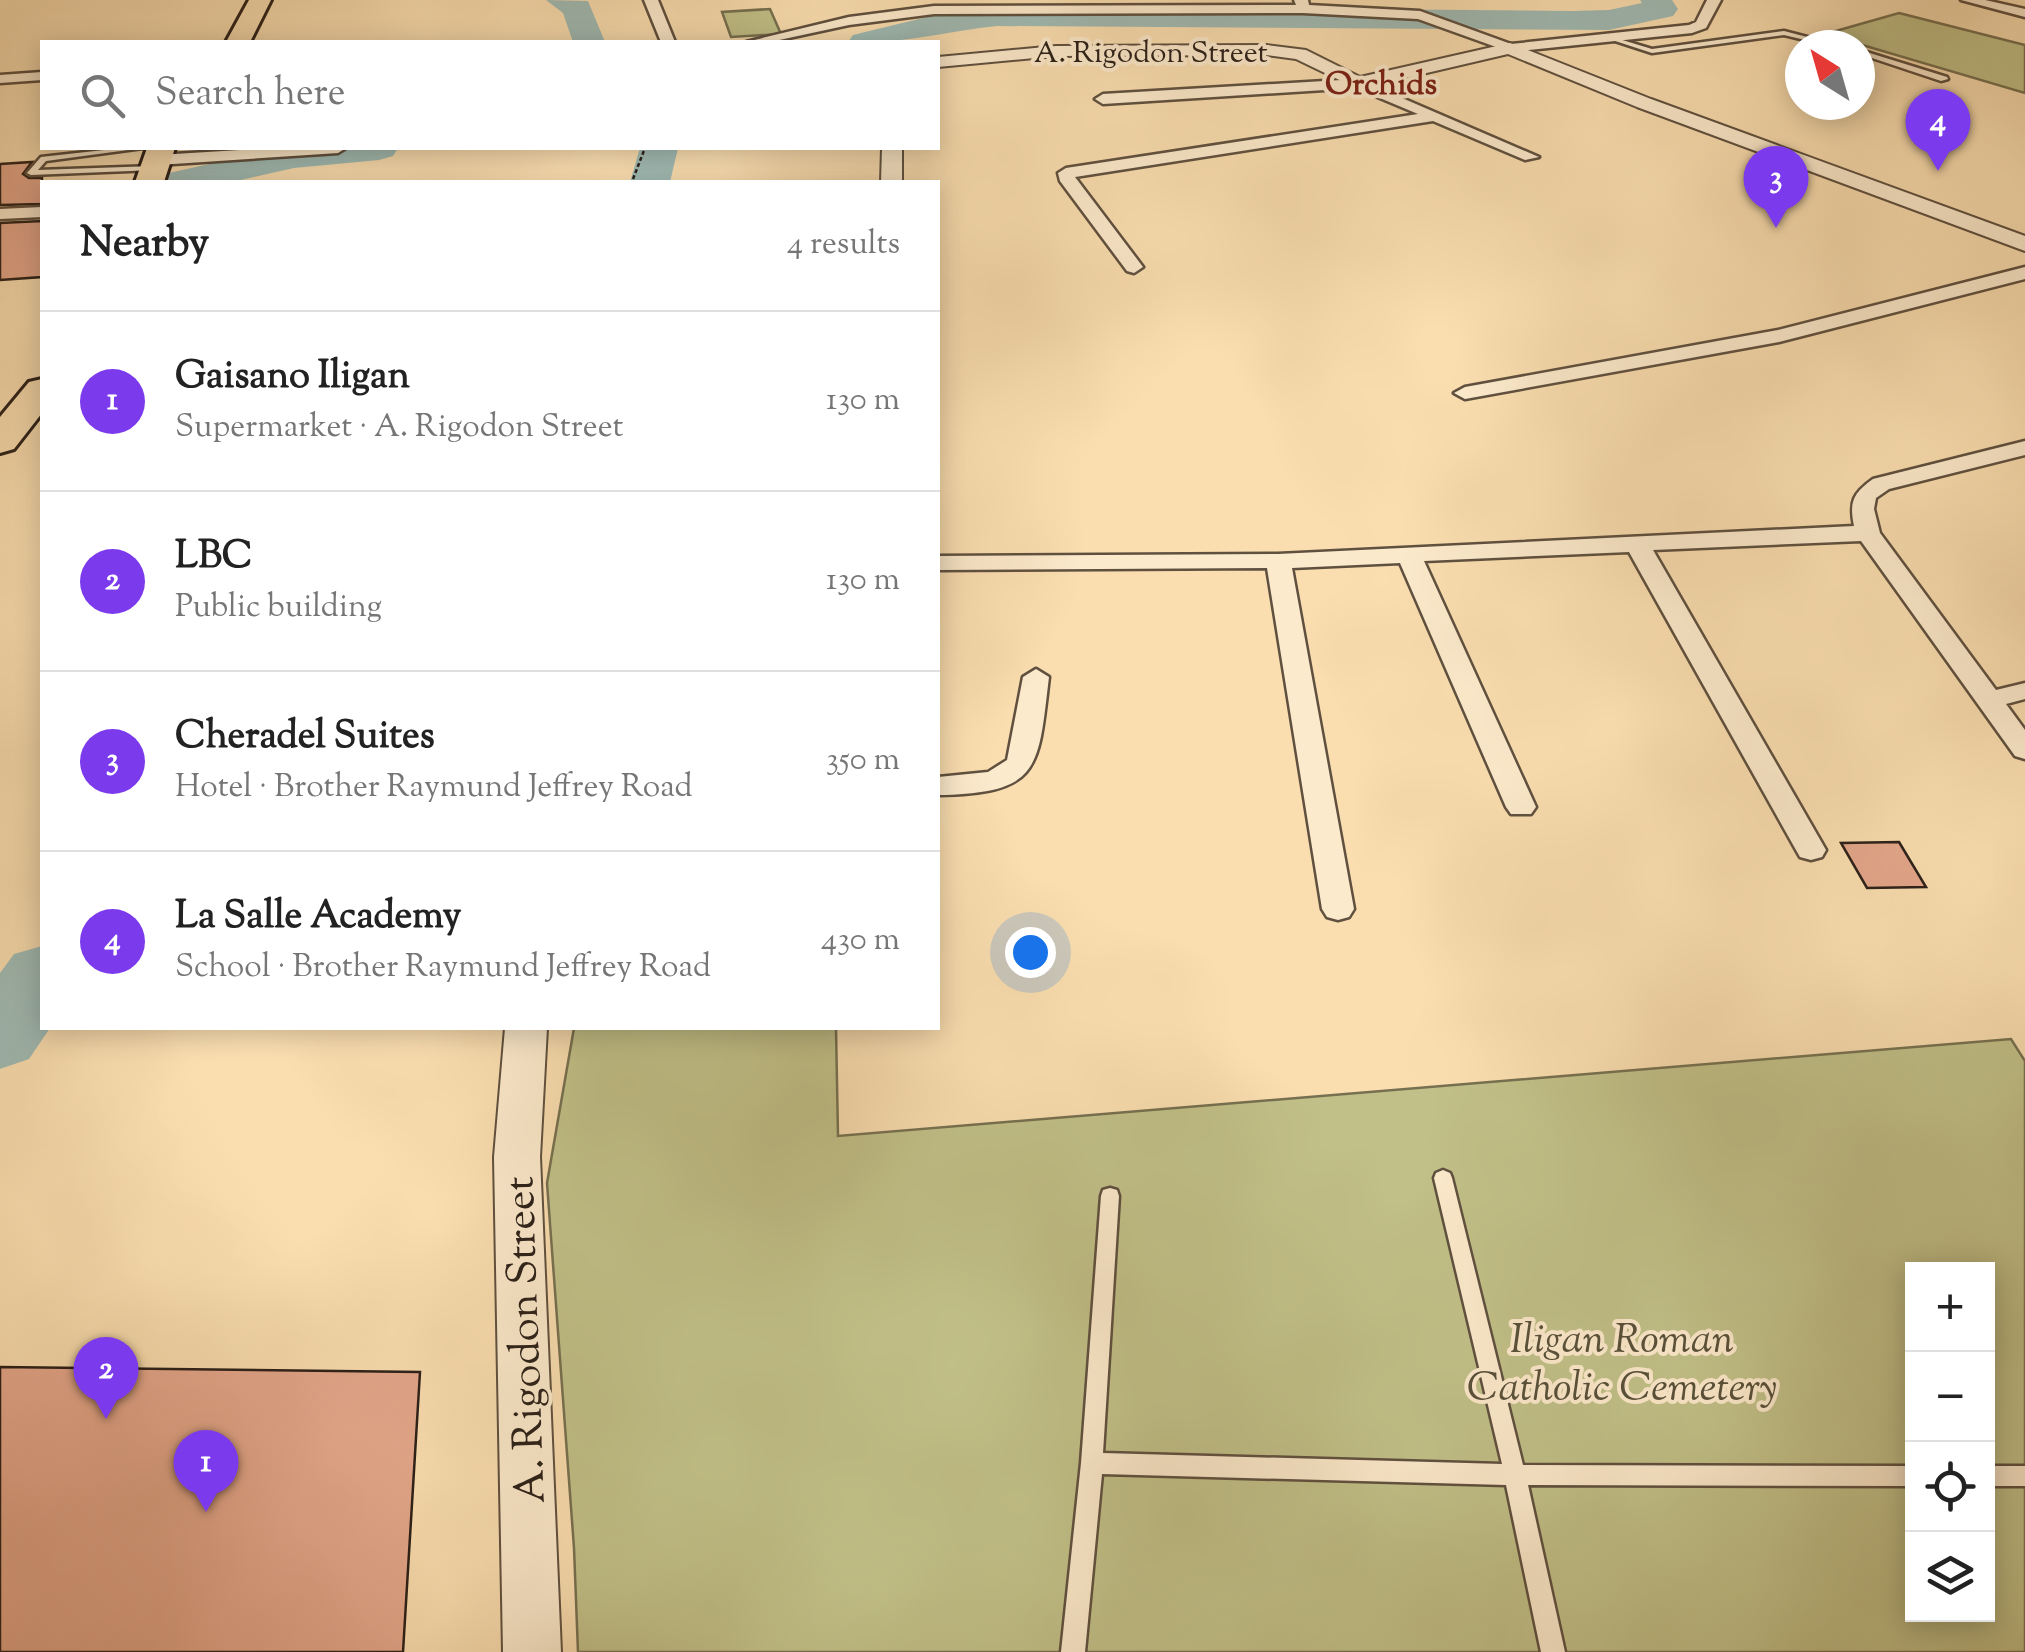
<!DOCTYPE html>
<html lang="en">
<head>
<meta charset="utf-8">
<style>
	body { margin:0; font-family:"Sorts Mill Goudy",serif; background:#f6f6f6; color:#222 }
	.controls { position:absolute; right:30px; bottom:30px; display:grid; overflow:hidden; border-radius:0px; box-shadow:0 5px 25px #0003 }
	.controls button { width:90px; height:90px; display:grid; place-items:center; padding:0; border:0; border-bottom:2px solid #e0e0e0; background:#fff; color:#222; font:50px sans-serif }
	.compass { position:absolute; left:1785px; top:30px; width:90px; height:90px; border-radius:50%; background:#fff; box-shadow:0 5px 25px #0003; rotate:323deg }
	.you { position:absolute; left:1030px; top:952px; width:35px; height:35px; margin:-25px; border:8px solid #fff; border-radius:50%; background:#1a73e8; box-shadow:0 0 0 15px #1a73e833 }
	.badge { display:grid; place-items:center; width:65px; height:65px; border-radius:50%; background:#7c3aed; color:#fff; font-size:32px; font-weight:700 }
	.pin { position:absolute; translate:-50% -82px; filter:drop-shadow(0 2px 5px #0008) }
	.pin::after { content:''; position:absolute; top:52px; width:35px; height:30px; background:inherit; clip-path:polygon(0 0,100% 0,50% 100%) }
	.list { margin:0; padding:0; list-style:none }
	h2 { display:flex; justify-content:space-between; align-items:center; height:130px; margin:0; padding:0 40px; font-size:42px }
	h2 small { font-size:32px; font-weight:400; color:#767676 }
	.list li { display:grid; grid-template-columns:65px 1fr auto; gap:30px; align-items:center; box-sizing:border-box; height:180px; padding:0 40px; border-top:2px solid #e0e0e0 }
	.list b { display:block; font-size:38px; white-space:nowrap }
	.list p { margin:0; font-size:32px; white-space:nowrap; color:#767676 }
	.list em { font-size:32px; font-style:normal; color:#767676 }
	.icon { flex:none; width:55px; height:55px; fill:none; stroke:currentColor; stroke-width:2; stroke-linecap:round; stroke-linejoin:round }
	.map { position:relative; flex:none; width:2025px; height:1652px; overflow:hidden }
	.search { position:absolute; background:#fff; box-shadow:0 5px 25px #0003; left:40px; top:40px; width:900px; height:110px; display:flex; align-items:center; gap:25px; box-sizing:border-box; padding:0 35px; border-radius:0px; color:#767676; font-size:38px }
	.panel { position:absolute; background:#fff; box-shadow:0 5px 25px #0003; left:40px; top:180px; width:900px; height:850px; border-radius:0px }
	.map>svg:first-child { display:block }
	.green { fill:#c1c088; stroke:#767050; stroke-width:2.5; fill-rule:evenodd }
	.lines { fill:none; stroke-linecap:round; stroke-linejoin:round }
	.river { fill:#a0bbb4; fill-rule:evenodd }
	.building { fill:#e4a78b; stroke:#2b2019; stroke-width:2.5 }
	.service-casing { stroke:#5f503f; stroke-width:5 }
	.minor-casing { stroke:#5f503f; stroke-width:5 }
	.tertiary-casing { stroke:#5f503f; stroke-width:4 }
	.trunk-casing { stroke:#2b2019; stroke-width:6 }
	.path { stroke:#2b2019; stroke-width:2.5; stroke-dasharray:4 2.5; stroke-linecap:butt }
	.service { fill:#fceacc; fill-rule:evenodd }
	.minor { fill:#fceacc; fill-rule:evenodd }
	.tertiary { fill:#fceacc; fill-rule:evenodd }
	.trunk { fill:#fadeb0; fill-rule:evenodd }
	.labels { text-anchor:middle; stroke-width:8; stroke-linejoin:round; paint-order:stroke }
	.far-street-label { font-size:30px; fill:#2b2019; stroke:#fceacc }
	.far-neighbourhood-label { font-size:32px; font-weight:bold; fill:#7a1f14; stroke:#fceacc }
	.near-park-label { font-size:42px; font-style:italic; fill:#58503a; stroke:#fceacc }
	.near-street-label { font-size:42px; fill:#2b2019; stroke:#fceacc }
</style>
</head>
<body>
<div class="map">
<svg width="2025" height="1652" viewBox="0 0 2025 1652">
	<rect width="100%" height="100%" fill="#fadeb0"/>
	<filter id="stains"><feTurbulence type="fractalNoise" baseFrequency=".002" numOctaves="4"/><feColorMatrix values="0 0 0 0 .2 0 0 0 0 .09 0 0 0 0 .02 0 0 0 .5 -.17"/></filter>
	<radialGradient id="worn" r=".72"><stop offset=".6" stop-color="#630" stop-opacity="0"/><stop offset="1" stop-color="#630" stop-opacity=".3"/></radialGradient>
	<path class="green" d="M770 9 781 34 731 37 722 12Z
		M1899 13 2025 45V93L1825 34Z
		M574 1028H836L838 1136 2011 1039 2025 1061V1652H578L574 1548 547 1183ZM1912 1270H1988V1614H1912Z"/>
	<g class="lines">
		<path class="river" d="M546 0 588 1 605 42H573L563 13Z
			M1640 0H1672L1678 9 1673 16 1609 30 997 26C947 31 899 45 848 42L853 35 865 32 952 11 997 6 1573 11 1609 10 1642 3Z
			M280 148H398L393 156 379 160 294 168 232 182H163L169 173Z
			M640 148H678L670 182H630Z
			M42 946V1028H50L29 1059 0 1069V973L14 954Z"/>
	</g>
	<path class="building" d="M32 162 23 174 29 178H42V204L0 205V164Z
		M42 221V277L0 280V223Z
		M1899 842 1926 887 1867 888 1841 843Z
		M0 1367 420 1372 403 1652H0Z"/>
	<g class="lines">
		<defs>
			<path id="service" d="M1784 31 1838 45H1826L1784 35 1652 53 1606 38 1609 36 1652 49Z
				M1860 50 1947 77 1948 79 1941 81 1860 54Z
				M122 148H143L46 161 38 170 154 166 158 168 154 170 31 175 27 173 41 157Z
				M1443 1170 1450 1173 1452 1178 1523 1465 1912 1466V1486L1528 1485 1565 1652H1541L1506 1485 1102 1474 1085 1652H1061L1081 1463 1101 1196 1103 1190 1110 1188 1117 1190 1119 1196 1103 1453 1502 1464 1434 1178 1436 1173Z
				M1988 1466H2025V1486H1988Z"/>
			<path id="minor" d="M644 0H658L675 42H661Z
				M1294 0H1308L1309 5 1420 11 1511 44 1689 25 1696 22 1707 0H1721L1706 28 1692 33 1510 52 1418 19 1303 13 934 14 849 25 770 42H746L849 17 934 6 1296 5Z
				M1961 0H1985L2025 9V17Z
				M42 72V80L0 83V75Z
				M1358 79 1539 157 1525 160 1433 121 1075 177 1143 267 1134 273 1127 271 1060 181 1058 173 1066 168 1418 114 1356 88 1103 104 1095 99 1103 94Z
				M273 148H346L338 153 158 165 150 160 158 155Z
				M42 207V217L0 219V209Z
				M2025 267V279L1779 342 1465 399 1454 393 1465 387 1778 330Z
				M2025 441V455L1889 489 1876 498 1874 509 1880 533 1996 690 2025 683V699L2006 704 2025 730V759L2015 756 1861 541 1653 550 1826 850 1822 857 1811 860 1800 857 1796 850 1629 552 1424 561 1536 807 1531 814H1511L1506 807 1400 563 1292 568 1354 909 1349 917 1338 920 1327 917 1322 909 1267 568 938 570V556L1278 554 1854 526C1849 502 1853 493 1873 479Z
				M1036 669 1049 677C1038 769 1041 793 938 795V777L988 772 1007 760 1023 677Z"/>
			<path id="tertiary" d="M1510 43 1651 99 2025 236V251L1637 107 1508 54 1358 89 1296 59 1266 55 1056 56 938 67V57L1056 46 1266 45 1306 50 1360 77Z
				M882 148H902V182H881Z
				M505 1028H547L540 1157 561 1652H503L494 1157Z"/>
			<path id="trunk" d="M249 0H271L250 42H226Z
				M147 148H175L164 182H135Z
				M42 379V413L14 449 0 453V417L29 382Z"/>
		</defs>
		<use href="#service" class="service-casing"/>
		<use href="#minor" class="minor-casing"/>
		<use href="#tertiary" class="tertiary-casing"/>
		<use href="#trunk" class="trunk-casing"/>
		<path class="path" d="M633 179 645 148"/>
		<use href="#service" class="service"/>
		<use href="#minor" class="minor"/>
		<use href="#tertiary" class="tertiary"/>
		<use href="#trunk" class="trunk"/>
	</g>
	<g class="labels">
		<g class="far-street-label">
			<text x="1151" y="62">A. Rigodon Street</text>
		</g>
		<g class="far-neighbourhood-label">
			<text x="1381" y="94">Orchids</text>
		</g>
		<g class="near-park-label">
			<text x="1622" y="1352">Iligan Roman<tspan x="1622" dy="48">Catholic Cemetery</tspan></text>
		</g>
		<g class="near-street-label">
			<text transform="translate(523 1340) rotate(-92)" y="15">A. Rigodon Street</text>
		</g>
	</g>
	<rect width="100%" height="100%" filter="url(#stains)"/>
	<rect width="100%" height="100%" fill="url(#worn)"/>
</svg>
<div class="controls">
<button>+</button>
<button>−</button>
<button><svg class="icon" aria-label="locate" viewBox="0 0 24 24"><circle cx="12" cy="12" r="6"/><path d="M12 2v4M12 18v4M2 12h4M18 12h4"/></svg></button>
<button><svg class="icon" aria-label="layers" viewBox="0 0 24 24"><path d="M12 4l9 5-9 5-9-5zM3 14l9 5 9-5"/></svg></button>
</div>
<svg class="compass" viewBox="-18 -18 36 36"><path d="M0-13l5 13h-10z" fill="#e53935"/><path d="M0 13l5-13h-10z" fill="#767676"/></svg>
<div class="you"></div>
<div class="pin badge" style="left:206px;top:1512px">1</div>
<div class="pin badge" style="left:106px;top:1419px">2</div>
<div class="pin badge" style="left:1776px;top:228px">3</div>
<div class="pin badge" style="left:1938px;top:171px">4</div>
<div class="search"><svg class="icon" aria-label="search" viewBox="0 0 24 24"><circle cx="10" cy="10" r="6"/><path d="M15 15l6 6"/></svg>Search here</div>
<section class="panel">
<h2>Nearby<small>4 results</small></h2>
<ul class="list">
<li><span class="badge">1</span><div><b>Gaisano Iligan</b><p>Supermarket · A. Rigodon Street</p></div><em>130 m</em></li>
<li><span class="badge">2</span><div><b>LBC</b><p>Public building</p></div><em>130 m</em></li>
<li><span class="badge">3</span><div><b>Cheradel Suites</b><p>Hotel · Brother Raymund Jeffrey Road</p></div><em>350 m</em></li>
<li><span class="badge">4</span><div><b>La Salle Academy</b><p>School · Brother Raymund Jeffrey Road</p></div><em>430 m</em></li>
</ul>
</section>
</div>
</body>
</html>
